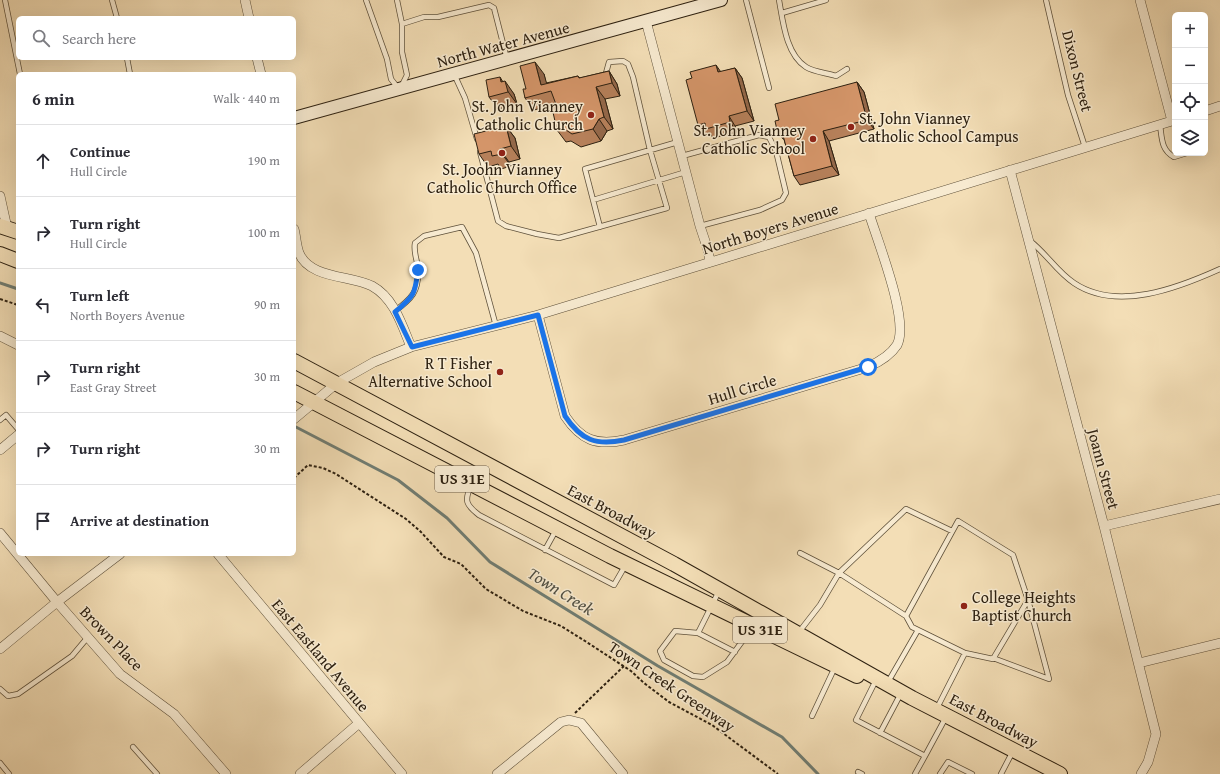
<!DOCTYPE html>
<html lang="en">
<head>
<meta charset="utf-8">
<style>
	body { margin:0; font-family:"Gentium Book Plus",serif; background:#f2f2f3; color:#2b2b33 }
	.controls { position:absolute; right:12px; top:12px; display:grid; overflow:hidden; border-radius:6px; box-shadow:0 4px 16px #0002 }
	.controls button { width:36px; height:36px; display:grid; place-items:center; padding:0; border:0; border-bottom:1px solid #e1e1e2; background:#fff; color:#2b2b33; font:20px sans-serif }
	.stop { position:absolute; width:12px; height:12px; margin:-9px; border:3px solid #1a73e8; border-radius:50%; background:#fff }
	.stop.end { background:#1a73e8; border-color:#fff; box-shadow:0 1px 4px #0008 }
	.list { margin:0; padding:0; list-style:none }
	h2 { display:flex; justify-content:space-between; align-items:center; height:52px; margin:0; padding:0 16px; font-size:17px }
	h2 small { font-size:13px; font-weight:400; color:#7c7c81 }
	.list li { display:grid; grid-template-columns:26px 1fr auto; gap:12px; align-items:center; box-sizing:border-box; height:72px; padding:0 16px; border-top:1px solid #e1e1e2 }
	.list b { display:block; font-size:15px; white-space:nowrap }
	.list p { margin:0; font-size:13px; white-space:nowrap; color:#7c7c81 }
	.list em { font-size:13px; font-style:normal; color:#7c7c81 }
	.icon { flex:none; width:22px; height:22px; fill:none; stroke:currentColor; stroke-width:2; stroke-linecap:round; stroke-linejoin:round }
	.map { position:relative; flex:none; width:1220px; height:774px; overflow:hidden }
	.search { position:absolute; background:#fff; box-shadow:0 4px 16px #0002; left:16px; top:16px; width:280px; height:44px; display:flex; align-items:center; gap:10px; box-sizing:border-box; padding:0 14px; border-radius:6px; color:#7c7c81; font-size:15px }
	.panel { position:absolute; background:#fff; box-shadow:0 4px 16px #0002; left:16px; top:72px; width:280px; height:484px; border-radius:6px }
	.map>svg:first-child { display:block }
	.lines { fill:none; stroke-linecap:round; stroke-linejoin:round }
	.stream { stroke:#707d73; stroke-width:3 }
	.lane-casing { stroke:#5e503a; stroke-width:6 }
	.street-casing { stroke:#5e503a; stroke-width:10 }
	.secondary-casing { stroke:#2d2010; stroke-width:14 }
	.primary-casing { stroke:#2d2010; stroke-width:16 }
	.path { stroke:#2d2010; stroke-width:2; stroke-dasharray:3 2; stroke-linecap:butt }
	.lane { stroke:#f7ead0; stroke-width:4.5 }
	.street { stroke:#f7ead0; stroke-width:9 }
	.secondary { stroke:#f7ead0; stroke-width:12 }
	.primary { stroke:#f3deb6; stroke-width:14 }
	.wall { fill:#b6805a; stroke:#2d2010 }
	.shaded-wall { fill:#94684a; stroke:#2d2010 }
	.building { fill:#d49569; stroke:#2d2010 }
	.route { stroke:#1a73e8; stroke-width:5 }
	.poi-dot { fill:#8f2418; stroke:#f7ead0; stroke-width:1.5 }
	.labels { text-anchor:middle; stroke-width:3; stroke-linejoin:round; paint-order:stroke }
	.shield { fill:#f7ead0; stroke:#6a5d4a; stroke-width:1 }
	.shield-label { font-size:15px; font-weight:bold; fill:#2d2010 }
	.street-label { font-size:16px; fill:#2d2010; stroke:#f7ead0 }
	.poi-label { font-size:16px; fill:#2d2010; stroke:#f7ead0; text-anchor:end }
	.water-label { font-size:17px; font-style:italic; fill:#4f4e42; stroke:#f7ead0 }
</style>
</head>
<body>
<div class="map">
<svg width="1220" height="774" viewBox="0 0 1220 774">
	<rect width="100%" height="100%" fill="#f3deb6"/>
	<filter id="stains"><feTurbulence type="fractalNoise" baseFrequency=".005" numOctaves="4"/><feColorMatrix values="0 0 0 0 .2 0 0 0 0 .09 0 0 0 0 .02 0 0 0 .5 -.17"/></filter>
	<radialGradient id="worn" r=".72"><stop offset=".6" stop-color="#630" stop-opacity="0"/><stop offset="1" stop-color="#630" stop-opacity=".3"/></radialGradient>
	<g class="lines">
		<path class="stream" d="M0 283 18 289
			M294 426 398 480 447 518 490 562 658 666 782 737 818 774"/>
		<defs>
			<path id="lane" d="M5 0 20 74
				M112 0 117 18
				M366 0 387 59 391 79 398 88
				M397 0 402 24V52L407 75 402 85
				M746 0 769 88
				M779 0C783 22 786 54 806 67 814 72 827 73 836 76L847 69
				M1046 0 1068 95 1085 147
				M782 13 826 0
				M402 24 424 17H438L489 5 494 8 507 59
				M127 58 130 74
				M454 74 465 98 477 139
				M1160 125C1162 138 1161 150 1174 157L1187 153
				M480 152 498 221 506 226 537 234 559 238 667 208 650 150 633 77 628 64 623 61 609 62 606 73 608 77
				M682 156 759 135 769 137 776 151 786 193 782 200 760 210 700 226
				M593 200 686 172
				M600 227 585 169 678 142
				M1030 241C1046 253 1057 272 1074 283 1117 312 1178 288 1220 269
				M395 311C411 299 419 292 418 270 418 261 413 253 415 243L424 236 462 227 476 253 496 326
				M0 420 6 415 18 429
				M471 485C464 501 466 505 479 515L614 585 625 566
				M545 550 556 530
				M719 591 698 633 675 631 660 651 664 660 693 676 703 677 727 662 752 628
				M906 616 958 521 1013 555 1028 600 993 659 965 653
				M799 632 820 605 839 573 800 553
				M698 633 735 652
				M993 658 1049 679 1028 600
				M888 682 918 630
				M874 684 856 720 925 756 946 717
				M0 689 8 696 18 694 72 656 88 637
				M937 708 965 653 912 627 906 616 839 573 906 509 952 531
				M812 716 835 667
				M880 733 899 697
				M133 747 157 774
				M0 763 9 774
				M858 772 862 774
				M915 774 925 756
				M940 774 948 762 972 774
				M1001 774 1013 751"/>
			<path id="street" d="M245 0 249 18
				M1140 0 1172 121
				M646 21 700 226 708 250 710 262
				M257 58 261 74
				M1205 111 1220 106
				M1010 170 1104 526 1156 734 1148 762 1141 774
				M0 196 7 228
				M294 229C296 236 296 245 299 253 310 279 350 275 372 286 394 298 402 325 411 347
				M538 315 565 416C581 440 596 446 624 440L868 367C879 362 890 356 897 345 910 321 877 240 869 213
				M0 336 18 345
				M294 419 337 383 374 362 411 347 538 315 1175 120
				M0 450 18 435
				M1104 526 1220 499
				M0 533 57 602 120 674 174 714 226 774
				M218 554 402 774
				M0 649 57 602 120 554
				M1139 663 1220 643
				M300 774 358 724
				M497 774 561 722 569 720 581 723 623 774"/>
			<path id="secondary" d="M294 118 721 0"/>
			<path id="primary" d="M0 226 18 232
				M0 254 18 261
				M294 361 674 564 912 698 1060 774
				M294 392 610 556 857 676"/>
		</defs>
		<use href="#lane" class="lane-casing"/>
		<use href="#street" class="street-casing"/>
		<use href="#secondary" class="secondary-casing"/>
		<use href="#primary" class="primary-casing"/>
		<path class="path" d="M0 299 18 305
			M294 478 308 465 323 468 336 474 406 519 420 531 444 557 461 564 486 589 523 611 561 626 585 641 631 671 644 683 669 702 712 725 778 774
			M575 713 624 666"/>
		<use href="#lane" class="lane"/>
		<use href="#street" class="street"/>
		<use href="#secondary" class="secondary"/>
		<use href="#primary" class="primary"/>
	</g>
	<path class="wall" d="M735 68 742 78 754 121 735 126 737 132 713 138 710 133 705 134 698 125 721 72Z
		M609 71 617 84 620 96 605 99 613 129 607 131 601 141 581 147 571 141 566 142 557 130V107L556 104 534 110 525 98 526 89 544 74 546 83 578 76 580 78Z
		M503 81 514 94 517 104 498 109 489 97Z
		M857 82 864 92 874 129 829 141 839 175 800 185 794 176 784 139H783L777 130 779 120Z
		M506 126 515 138 520 159 509 162 511 166 501 169 498 164 488 167 479 154Z"/>
	<path class="shaded-wall" d="M535 62 544 74 549 92 541 85Z
		M716 65 723 75 718 72Z
		M735 68 742 78 754 121 747 111Z
		M609 71 617 84 620 96 612 83Z
		M500 77 506 87 505 81 514 94 517 104 501 82Z
		M857 82 864 92 874 129 867 120Z
		M596 87 605 99 613 129 604 117Z
		M729 116 735 126 737 132 730 122Z
		M599 119 607 131 601 141 593 129Z
		M506 126 515 138 520 159 511 146Z
		M823 131 829 141 839 175 832 166Z
		M500 149 509 162 511 166 502 154Z"/>
	<path class="building" d="M535 62 541 85 578 76 579 78 609 71 612 83 596 87 604 117 599 119 593 129 572 134 563 128 557 130 552 108 557 107 551 91 525 98 523 89H526L520 66Z
		M716 65 718 72 735 68 747 111 729 116 730 122 706 129 705 123 698 125 686 80 692 78 690 72Z
		M500 77 501 82 505 81 508 92 489 97 486 80Z
		M857 82 867 120 823 131 832 166 794 176 781 128 777 130 775 121 779 120 775 104Z
		M506 126 511 146 500 149 502 154 492 156 491 151 479 154 474 134Z"/>
	<g class="lines">
		<path class="route" d="M418 270C415 295 414 296 395 312L412 347 538 315 565 416C581 440 596 446 624 440L868 367"/>
	</g>
	<g class="poi-dot">
		<circle cx="591" cy="115" r="4"/>
		<circle cx="851" cy="127" r="4"/>
		<circle cx="813" cy="139" r="4"/>
		<circle cx="502" cy="153" r="4"/>
		<circle cx="500" cy="372" r="4"/>
		<circle cx="964" cy="606" r="4"/>
	</g>
	<g class="labels">
		<g class="shield">
			<rect x="435" y="466" width="54" height="26" rx="3"/>
			<rect x="733" y="617" width="54" height="26" rx="3"/>
		</g>
		<g class="shield-label">
			<text x="462" y="484">US 31E</text>
			<text x="760" y="635">US 31E</text>
		</g>
		<g class="street-label">
			<text transform="translate(503 44) rotate(-15)" y="6">North Water Avenue</text>
			<text transform="translate(1078 71) rotate(76)" y="6">Dixon Street</text>
			<text transform="translate(770 228) rotate(-17)" y="6">North Boyers Avenue</text>
			<text transform="translate(742 389) rotate(-17)" y="6">Hull Circle</text>
			<text transform="translate(1104 469) rotate(75)" y="6">Joann Street</text>
			<text transform="translate(612 511) rotate(28)" y="6">East Broadway</text>
			<text transform="translate(112 638) rotate(46)" y="6">Brown Place</text>
			<text transform="translate(321 655) rotate(50)" y="6">East Eastland Avenue</text>
			<text transform="translate(672 686) rotate(34)" y="6">Town Creek Greenway</text>
			<text transform="translate(994 720) rotate(28)" y="6">East Broadway</text>
		</g>
		<g class="poi-label">
			<text x="583" y="112">St. John Vianney<tspan x="583" dy="18">Catholic Church</tspan></text>
			<text x="859" y="124" text-anchor="start">St. John Vianney<tspan x="859" dy="18">Catholic School Campus</tspan></text>
			<text x="805" y="136">St. John Vianney<tspan x="805" dy="18">Catholic School</tspan></text>
			<text x="502" y="175" text-anchor="middle">St. Joohn Vianney<tspan x="502" dy="18">Catholic Church Office</tspan></text>
			<text x="492" y="369">R T Fisher<tspan x="492" dy="18">Alternative School</tspan></text>
			<text x="972" y="603" text-anchor="start">College Heights<tspan x="972" dy="18">Baptist Church</tspan></text>
		</g>
		<g class="water-label">
			<text transform="translate(561 591) rotate(32)" y="6">Town Creek</text>
		</g>
	</g>
	<rect width="100%" height="100%" filter="url(#stains)"/>
	<rect width="100%" height="100%" fill="url(#worn)"/>
</svg>
<div class="controls">
<button>+</button>
<button>−</button>
<button><svg class="icon" aria-label="locate" viewBox="0 0 24 24"><circle cx="12" cy="12" r="6"/><path d="M12 2v4M12 18v4M2 12h4M18 12h4"/></svg></button>
<button><svg class="icon" aria-label="layers" viewBox="0 0 24 24"><path d="M12 4l9 5-9 5-9-5zM3 14l9 5 9-5"/></svg></button>
</div>
<div class="stop" style="left:868px;top:367px"></div>
<div class="stop end" style="left:418px;top:270px"></div>
<div class="search"><svg class="icon" aria-label="search" viewBox="0 0 24 24"><circle cx="10" cy="10" r="6"/><path d="M15 15l6 6"/></svg>Search here</div>
<section class="panel">
<h2>6 min<small>Walk · 440 m</small></h2>
<ul class="list">
<li><svg class="icon" aria-label="ahead" viewBox="0 0 24 24"><path d="M12 20V5M6 11l6-6 6 6"/></svg><div><b>Continue</b><p>Hull Circle</p></div><em>190 m</em></li>
<li><svg class="icon" aria-label="right" viewBox="0 0 24 24"><path d="M7 20v-9h11M14 6l5 5-5 5"/></svg><div><b>Turn right</b><p>Hull Circle</p></div><em>100 m</em></li>
<li><svg class="icon" aria-label="left" viewBox="0 0 24 24"><path d="M17 20v-9H6M10 6l-5 5 5 5"/></svg><div><b>Turn left</b><p>North Boyers Avenue</p></div><em>90 m</em></li>
<li><svg class="icon" aria-label="right" viewBox="0 0 24 24"><path d="M7 20v-9h11M14 6l5 5-5 5"/></svg><div><b>Turn right</b><p>East Gray Street</p></div><em>30 m</em></li>
<li><svg class="icon" aria-label="right" viewBox="0 0 24 24"><path d="M7 20v-9h11M14 6l5 5-5 5"/></svg><div><b>Turn right</b></div><em>30 m</em></li>
<li><svg class="icon" aria-label="arrive" viewBox="0 0 24 24"><path d="M6 21V4h12l-3 4 3 4H6"/></svg><div><b>Arrive at destination</b></div></li>
</ul>
</section>
</div>
</body>
</html>
